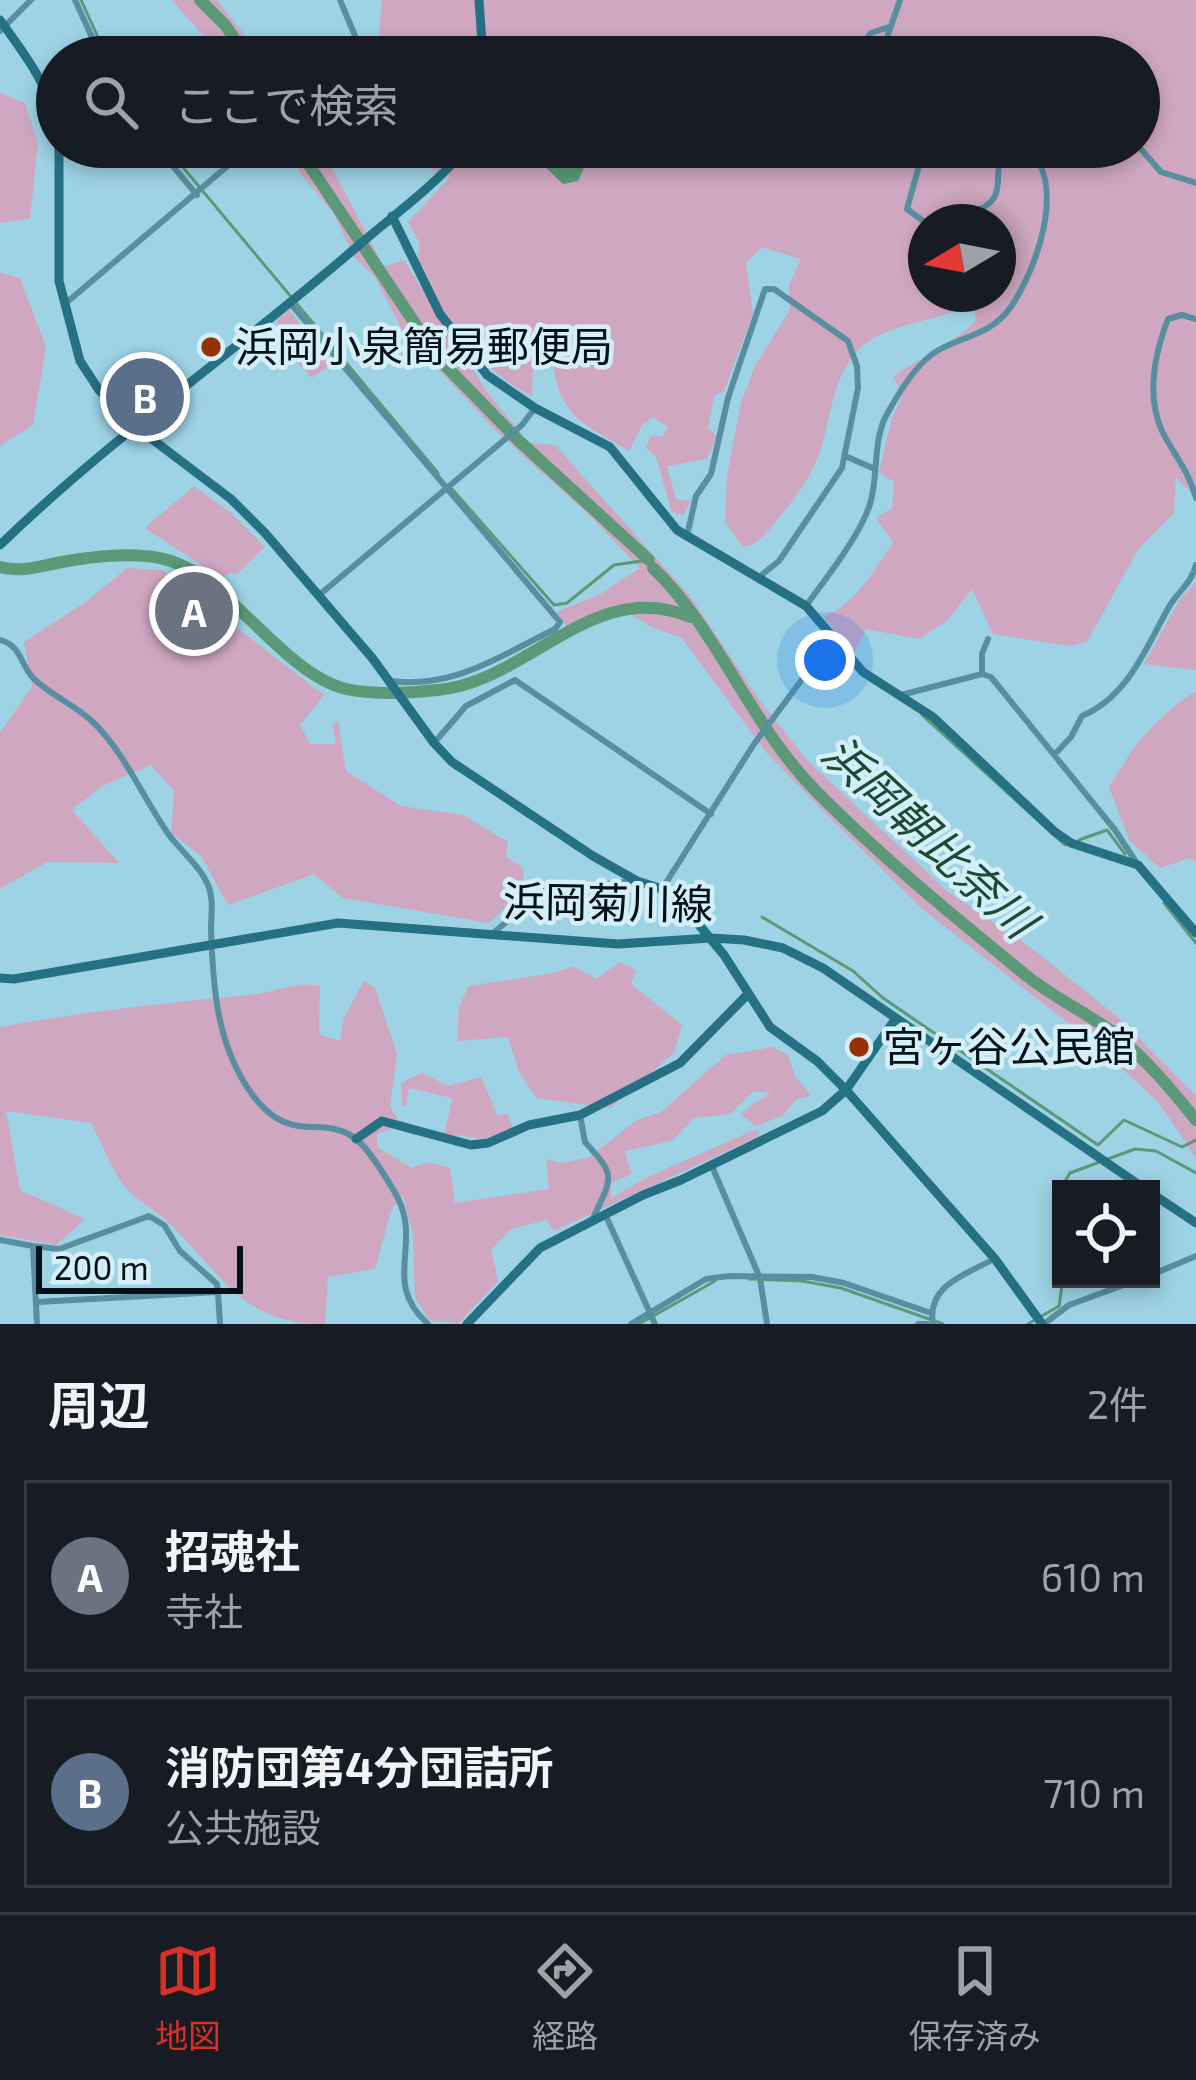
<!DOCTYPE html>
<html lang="ja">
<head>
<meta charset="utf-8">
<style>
	body { margin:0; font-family:"Exo 2","Noto Sans JP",sans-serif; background:#242831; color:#f1f3f6 }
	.controls { position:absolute; right:36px; bottom:36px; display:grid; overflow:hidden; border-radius:0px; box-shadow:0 6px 18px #0003 }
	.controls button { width:108px; height:108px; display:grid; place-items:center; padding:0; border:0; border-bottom:3px solid #363941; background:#171b24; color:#f1f3f6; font:60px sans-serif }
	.compass { position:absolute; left:908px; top:204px; width:108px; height:108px; border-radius:50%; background:#171b24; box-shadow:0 6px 18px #0003; rotate:260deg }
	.scale { position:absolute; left:36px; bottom:30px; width:207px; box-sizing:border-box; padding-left:12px; border:6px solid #001117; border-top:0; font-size:33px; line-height:42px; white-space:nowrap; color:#001117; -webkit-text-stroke:9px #d4eff8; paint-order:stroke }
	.you { position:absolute; left:825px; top:660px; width:42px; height:42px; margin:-30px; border:9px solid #fff; border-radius:50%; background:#1a73e8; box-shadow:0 0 0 18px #1a73e833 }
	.badge { display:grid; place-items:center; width:78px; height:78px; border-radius:50%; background:#d93025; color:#fff; font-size:39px; font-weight:700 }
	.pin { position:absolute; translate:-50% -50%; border:6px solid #fff; box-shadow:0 3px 12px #0006 }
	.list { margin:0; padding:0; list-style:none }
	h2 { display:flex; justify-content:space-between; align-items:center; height:156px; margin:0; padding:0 48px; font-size:51px }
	h2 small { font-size:39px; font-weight:400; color:#9ea1a6 }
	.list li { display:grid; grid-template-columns:78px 1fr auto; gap:36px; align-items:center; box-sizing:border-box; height:192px; margin:0 24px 24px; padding:0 24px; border:3px solid #363941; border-radius:0px }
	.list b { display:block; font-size:45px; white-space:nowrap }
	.list p { margin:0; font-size:39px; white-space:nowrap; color:#9ea1a6 }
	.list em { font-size:39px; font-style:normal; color:#9ea1a6 }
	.icon { flex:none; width:66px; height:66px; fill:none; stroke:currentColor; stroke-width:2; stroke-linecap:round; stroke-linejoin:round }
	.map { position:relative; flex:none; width:1196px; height:1324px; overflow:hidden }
	.search { position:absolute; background:#171b24; box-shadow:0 6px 18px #0003; left:36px; right:36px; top:36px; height:132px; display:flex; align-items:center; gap:30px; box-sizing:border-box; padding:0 42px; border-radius:66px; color:#9ea1a6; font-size:45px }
	.sheet { height:588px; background:#171b24 }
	nav { display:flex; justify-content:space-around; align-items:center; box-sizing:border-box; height:168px; border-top:3px solid #363941; background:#171b24; font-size:33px; color:#9ea1a6 }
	nav a { display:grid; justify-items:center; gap:6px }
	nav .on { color:#d93025 }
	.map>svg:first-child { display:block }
	.green { fill:#cfa7c1; fill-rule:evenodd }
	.water { fill:#5b9978 }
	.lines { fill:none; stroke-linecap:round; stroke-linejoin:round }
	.stream { stroke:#5b9978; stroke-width:3 }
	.river { stroke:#5b9978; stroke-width:12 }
	.street { stroke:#588fa0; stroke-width:6 }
	.secondary { stroke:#267084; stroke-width:9 }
	.poi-dot { fill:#973103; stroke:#d4eff8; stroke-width:4.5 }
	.labels { text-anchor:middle; stroke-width:9; stroke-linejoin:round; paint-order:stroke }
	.poi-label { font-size:42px; fill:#001117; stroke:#d4eff8; text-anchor:start }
	.street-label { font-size:42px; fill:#001117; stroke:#d4eff8 }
	.water-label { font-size:45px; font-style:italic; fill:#1a4b34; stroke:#d4eff8 }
</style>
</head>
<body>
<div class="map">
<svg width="1196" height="1324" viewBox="0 0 1196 1324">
	<rect width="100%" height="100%" fill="#9dd3e5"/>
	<path class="green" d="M172 0H217L262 57H222Z
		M382 0H1196V497L1176 478 1174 513 1139 548 1087 642 1069 646 993 634 972 589 948 620 919 639 866 629 853 656 823 616C853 608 876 568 893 542L876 518 892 508 894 482 879 472 892 418 903 394 893 377C920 357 954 345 976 320L973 306 959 302 951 313C926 321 892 326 871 340 831 364 833 419 818 457 809 481 794 499 778 519 768 531 759 545 743 547L725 522 727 475 741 403 755 366 790 310 789 285 801 259 762 247 746 263 753 314 724 391 714 396 708 429 717 436 707 459 667 466 676 499 691 501 683 515 672 512 656 457 646 448 651 435 662 437 668 427 653 417 643 424 629 451C582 422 562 420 552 361L533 365 532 396C477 369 446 318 416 267L420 244 408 222 450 177 400 156 398 147H524L563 184 587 161H620L626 147H1139V57H377ZM926 222H998V294H926Z
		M0 93 25 103 38 142 30 219 0 223Z
		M285 147H321L384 267 404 260 487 392 529 443 555 445 690 596 760 701 807 760 948 892 1030 947 1118 1017 1196 1096V1158L1158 1102 1099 1047 921 908 826 814 764 750 682 638 649 626 626 611 567 627 557 612 600 594 640 568 591 517 497 432 403 332 375 277 354 257 334 214 300 173Z
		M0 272 20 278 46 347 33 425 0 446Z
		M289 310 332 363 312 378 281 345 287 336 276 321Z
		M194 486 231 513 265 547 236 575 232 572 221 578 145 528Z
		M127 568 162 570 324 695 300 725 310 744H336L333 725 338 721 346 771 401 806 463 815 508 842 506 857 522 867 525 884 518 896 489 923 343 898 314 874 228 905 201 856 171 833 174 791 151 765 102 786 72 810 119 863 47 862 0 889V733L32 687 24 642 87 601Z
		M1196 582V670L1144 664 1180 599Z
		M1196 691V862L1190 858 1160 868 1129 840 1109 787C1138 740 1150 723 1196 691Z
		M620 962 636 970 631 984 682 1025 674 1053 610 1108 536 1098 519 1072 508 1037 457 1041 459 1008 468 986 554 973 573 966 596 979Z
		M364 981 375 988 397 1054 390 1107 401 1125 377 1134V1147L412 1168 427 1162 450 1168 455 1203 549 1189 546 1159 560 1163 588 1158 637 1120 661 1112 726 1055 773 1047 788 1055 795 1076 811 1096 797 1099 782 1116 756 1126 740 1114 771 1092H752L730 1114 694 1118 672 1141 625 1151 632 1174 611 1183V1198L648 1177 754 1130 759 1131 758 1137 554 1231 547 1220 511 1229 491 1249 498 1281 459 1323 429 1320 415 1297 413 1235 403 1196 392 1208 375 1269 328 1277 325 1324C241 1324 222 1274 169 1223 156 1210 138 1202 126 1188 111 1171 102 1143 91 1123L6 1111 20 1190 85 1219 56 1245 0 1235V1027C85 1011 171 1003 257 994 280 991 298 981 320 986L319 1034 340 1041 344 1017Z
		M422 1073 448 1086 481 1077 498 1116 508 1113 512 1129 485 1139 457 1135 452 1141 444 1137 452 1098 409 1088 406 1105 402 1107 401 1083Z"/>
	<path class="water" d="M524 147H626L620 162 587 161 578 181 563 184Z"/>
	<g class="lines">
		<path class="stream" d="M81 0 107 57
			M166 147 438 473
			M452 489 554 605 567 603 614 565 649 560 653 568
			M922 715 1065 845
			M1079 840 1107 830 1125 854
			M1164 903 1196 943
			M762 917 853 971 883 998 1098 1145 1124 1120 1182 1147 1196 1140
			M1061 1255 1058 1193 1070 1173 1135 1149 1156 1151 1196 1173
			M749 1279 802 1281 841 1288 943 1324
			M639 1324 715 1281
			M1028 1324 1059 1306 1063 1279"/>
		<path class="river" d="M200 0 226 26 246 57
			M297 147 438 358 519 441 649 560
			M0 567C23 573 40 566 62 562 94 556 141 551 171 561 199 570 223 594 244 614 272 640 308 680 346 689 373 695 409 693 437 690 527 683 594 576 690 617
			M653 568C716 627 750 724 815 790 880 856 951 914 1022 972 1050 996 1084 1011 1114 1033 1145 1058 1171 1089 1196 1120"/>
		<path class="street" d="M75 0 101 57
			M340 0 364 57
			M0 31 31 0
			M852 57 871 33 889 27
			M891 57 884 46 900 0
			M930 57 1003 45 1070 57
			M157 147 197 195
			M916 147 920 162 907 209 926 223
			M1139 147 1161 172 1196 183
			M967 222 970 213C1015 199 987 175 1006 147
			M66 303 250 147
			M291 304 560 622 555 629C500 656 454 689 390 681
			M1196 319 1182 315 1168 319C1155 353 1146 396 1162 431 1175 457 1187 467 1196 498
			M845 456 875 469
			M687 536 696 496 711 474 728 398 765 289H774L848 341 857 366 858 388 842 468 779 561 759 577
			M318 596 522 425 535 408
			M806 606C826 578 860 536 870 504 879 475 872 441 887 414 898 394 913 369 931 355 954 337 989 338 1010 308 1036 271 1069 182 1026 147
			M0 640C22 646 20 665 34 679 52 696 75 705 93 722 125 753 143 798 169 835 181 851 200 866 208 885 214 899 211 915 211 930 213 985 216 1039 247 1087 289 1151 319 1111 356 1139 370 1150 385 1176 394 1191 426 1243 379 1280 428 1324
			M982 674V654L988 639
			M901 695 982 674 991 677 1115 830 1138 865
			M434 743 466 706 515 680 711 814
			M1055 754 1071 737 1082 716C1129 696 1146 647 1170 605 1179 591 1192 582 1196 565
			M662 889 754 744 832 639
			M492 934 543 891 634 881
			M580 1115 585 1142C615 1175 614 1175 593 1218
			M711 1164 760 1278 767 1324
			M605 1214 655 1324
			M0 1240 33 1246 37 1324
			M33 1246 59 1249 149 1216 164 1225 180 1251 217 1284 218 1292
			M1151 1275 1196 1256
			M37 1302 218 1292 220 1324
			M631 1324 706 1279 729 1276 812 1277 844 1283 931 1313
			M918 1324H927
			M933 1324C926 1285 967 1274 994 1259
			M1044 1324 1069 1305 1140 1279"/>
		<path class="secondary" d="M479 0 483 57
			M0 20C25 55 47 82 57 126
			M59 147V281L80 361 99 390 136 427 231 499 265 533 373 659 434 743 452 762 593 856 637 881 662 889 679 901 724 955 770 1027 817 1061 846 1090 995 1259 1042 1324
			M392 216 440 314 487 375 535 408 610 447 677 530 806 606 863 672 933 717 1055 832 1071 843 1138 865 1196 933
			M0 545C112 437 241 347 359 245 395 214 437 184 467 147
			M0 978 14 979 338 923 618 944 711 938 744 940 783 948 823 968 1145 1189
			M356 1139 382 1121 471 1145 488 1143 529 1125 580 1115 680 1063 747 995
			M1151 1193 1196 1223
			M467 1324 540 1248 643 1195 681 1180 822 1111 846 1090 896 1018"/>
	</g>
	<g class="poi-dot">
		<circle cx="211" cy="347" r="12"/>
		<circle cx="859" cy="1047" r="12"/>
	</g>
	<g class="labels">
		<g class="poi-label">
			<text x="235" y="362">浜岡小泉簡易郵便局</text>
			<text x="883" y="1062">宮ヶ谷公民館</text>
		</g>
		<g class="street-label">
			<text transform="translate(608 903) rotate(1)" y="15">浜岡菊川線</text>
		</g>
		<g class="water-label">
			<text transform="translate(929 837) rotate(43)" y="16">浜岡朝比奈川</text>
		</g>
	</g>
</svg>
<div class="controls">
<button><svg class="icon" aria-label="locate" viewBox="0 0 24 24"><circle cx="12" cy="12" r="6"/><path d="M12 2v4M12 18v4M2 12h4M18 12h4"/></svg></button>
</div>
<svg class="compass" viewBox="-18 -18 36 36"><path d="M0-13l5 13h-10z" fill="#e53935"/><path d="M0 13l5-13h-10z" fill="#9ea1a6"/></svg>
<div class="scale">200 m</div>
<div class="you"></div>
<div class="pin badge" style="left:194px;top:611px;background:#6b7280">A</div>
<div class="pin badge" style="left:145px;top:397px;background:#5c6f8a">B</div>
<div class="search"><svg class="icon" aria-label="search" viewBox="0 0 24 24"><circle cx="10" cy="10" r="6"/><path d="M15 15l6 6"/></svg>ここで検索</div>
</div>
<section class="sheet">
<h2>周辺<small>2件</small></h2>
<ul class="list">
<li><span class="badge" style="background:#6b7280">A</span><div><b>招魂社</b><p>寺社</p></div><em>610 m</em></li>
<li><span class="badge" style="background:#5c6f8a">B</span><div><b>消防団第4分団詰所</b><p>公共施設</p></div><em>710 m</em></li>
</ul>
</section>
<nav>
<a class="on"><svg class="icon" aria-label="map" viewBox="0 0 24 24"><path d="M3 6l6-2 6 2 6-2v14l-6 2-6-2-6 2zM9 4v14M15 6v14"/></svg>地図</a>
<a><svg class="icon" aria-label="directions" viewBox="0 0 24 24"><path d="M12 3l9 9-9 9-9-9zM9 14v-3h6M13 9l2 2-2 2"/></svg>経路</a>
<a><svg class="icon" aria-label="saved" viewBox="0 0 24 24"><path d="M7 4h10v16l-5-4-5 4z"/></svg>保存済み</a>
</nav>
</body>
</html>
